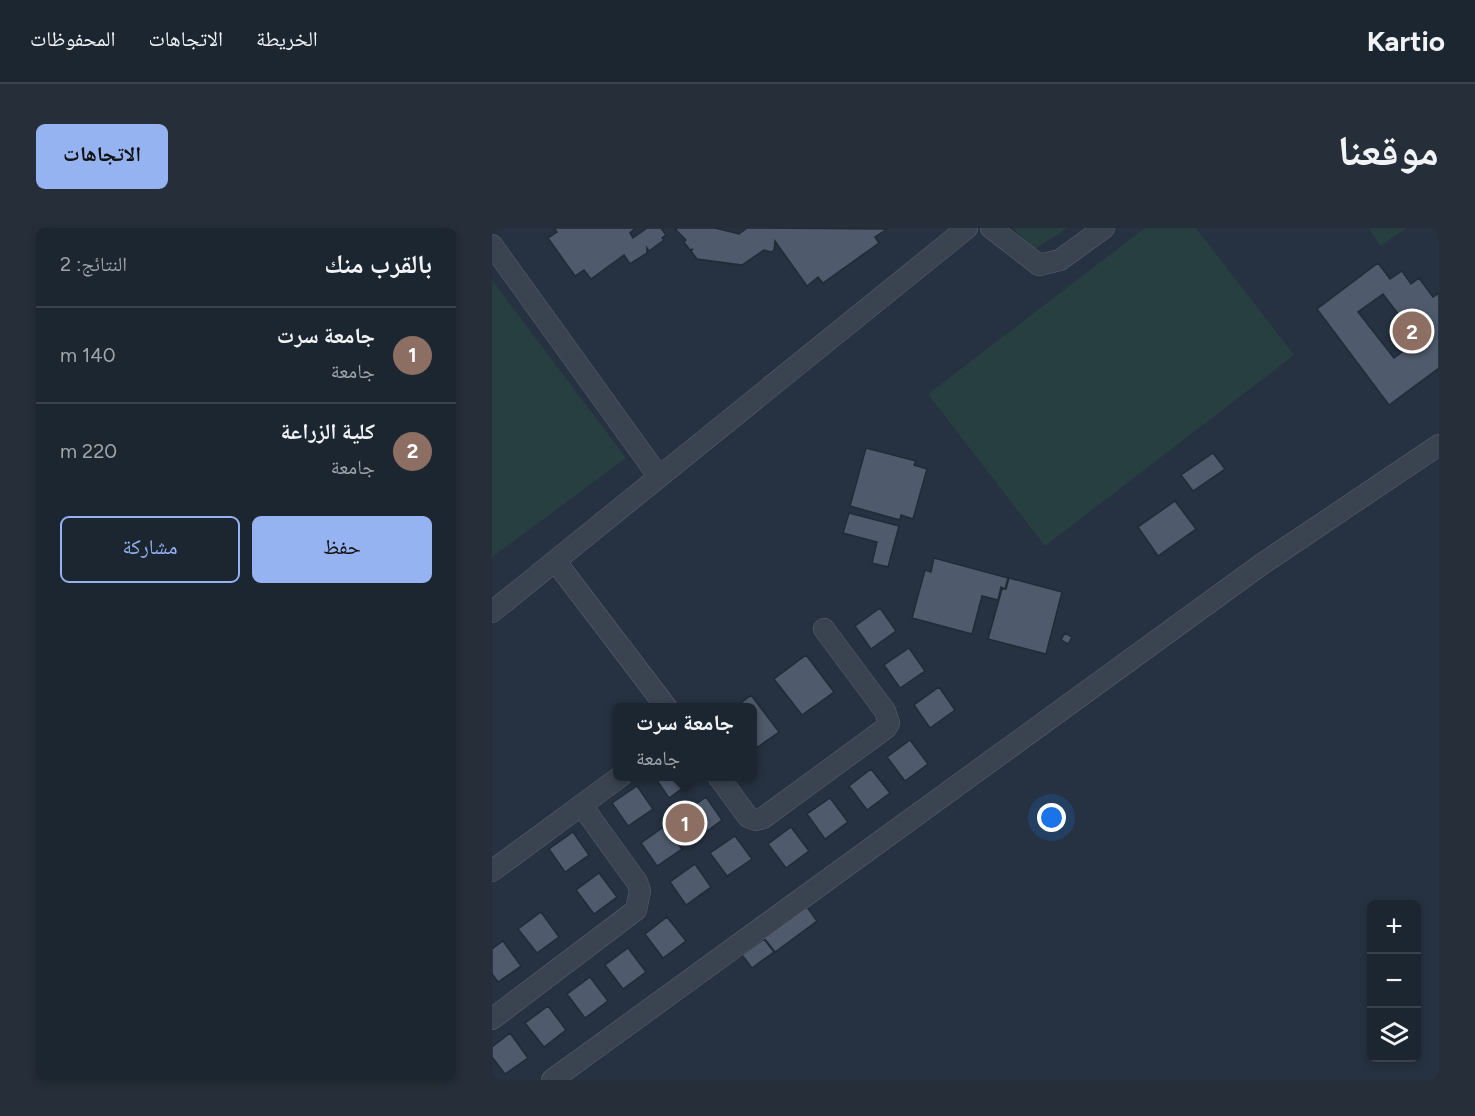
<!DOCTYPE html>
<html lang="ar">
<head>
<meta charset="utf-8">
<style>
	body { margin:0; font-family:Figtree,"Noto Naskh Arabic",sans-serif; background:#252e39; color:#f1f3f6; direction:rtl }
	.controls { position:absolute; right:18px; bottom:18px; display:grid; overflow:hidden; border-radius:9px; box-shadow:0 3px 9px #0003 }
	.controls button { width:54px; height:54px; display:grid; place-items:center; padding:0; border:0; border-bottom:2px solid #3a434d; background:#1c2631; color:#f1f3f6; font:30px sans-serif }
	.you { position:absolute; left:560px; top:590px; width:21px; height:21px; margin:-15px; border:4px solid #fff; border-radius:50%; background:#1a73e8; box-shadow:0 0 0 9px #1a73e833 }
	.badge { display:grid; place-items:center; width:39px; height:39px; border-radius:50%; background:#95b2f1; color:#fff; font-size:20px; font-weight:700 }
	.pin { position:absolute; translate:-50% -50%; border:3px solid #fff; box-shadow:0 2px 6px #0006 }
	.popup { position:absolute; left:121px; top:475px; width:144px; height:78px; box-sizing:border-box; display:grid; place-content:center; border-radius:9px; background:#1c2631; filter:drop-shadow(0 2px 4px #0005); font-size:20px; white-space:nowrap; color:#a0a5ab }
	.popup b { font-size:22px; color:#f1f3f6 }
	.popup::after { content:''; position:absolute; left:50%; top:100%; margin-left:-12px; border:12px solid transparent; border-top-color:#1c2631 }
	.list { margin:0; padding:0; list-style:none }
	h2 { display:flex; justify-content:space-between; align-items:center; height:78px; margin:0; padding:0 24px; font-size:26px }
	h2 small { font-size:20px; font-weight:400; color:#a0a5ab }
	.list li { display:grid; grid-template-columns:39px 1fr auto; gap:18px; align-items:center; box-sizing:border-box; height:96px; padding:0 24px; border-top:2px solid #3a434d }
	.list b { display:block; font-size:22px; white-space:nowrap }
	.list p { margin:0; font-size:20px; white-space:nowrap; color:#a0a5ab }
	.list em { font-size:20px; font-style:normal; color:#a0a5ab }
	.actions { display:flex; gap:12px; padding:18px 24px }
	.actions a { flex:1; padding:14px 0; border:2px solid #95b2f1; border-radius:9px; text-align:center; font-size:21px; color:#95b2f1 }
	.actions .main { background:#95b2f1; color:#111 }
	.icon { flex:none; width:33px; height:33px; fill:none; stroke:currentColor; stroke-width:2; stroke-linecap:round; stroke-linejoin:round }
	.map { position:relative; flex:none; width:947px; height:852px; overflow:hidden; direction:ltr; border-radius:9px }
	header { display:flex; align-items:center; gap:36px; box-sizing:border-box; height:84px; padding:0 30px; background:#1c2631; border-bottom:2px solid #3a434d }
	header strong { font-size:28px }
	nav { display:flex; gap:33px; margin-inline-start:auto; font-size:21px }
	.intro { display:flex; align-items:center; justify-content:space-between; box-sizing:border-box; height:144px; padding:0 36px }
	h1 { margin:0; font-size:42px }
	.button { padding:15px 27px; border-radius:9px; background:#95b2f1; color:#111; font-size:21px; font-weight:700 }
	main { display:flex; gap:36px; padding:0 36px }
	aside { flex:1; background:#1c2631; border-radius:9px; box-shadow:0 3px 9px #0003 }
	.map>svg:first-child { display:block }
	.green { fill:#283f42 }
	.building { fill:#4f5b6c; stroke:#212b38; stroke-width:1.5; fill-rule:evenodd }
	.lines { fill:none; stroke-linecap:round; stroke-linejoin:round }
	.minor-casing { stroke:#58626e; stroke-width:22 }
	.minor { stroke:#3a4450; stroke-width:21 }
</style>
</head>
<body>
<header>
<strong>Kartio</strong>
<nav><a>الخريطة</a><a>الاتجاهات</a><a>المحفوظات</a></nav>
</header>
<div class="intro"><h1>موقعنا</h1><a class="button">الاتجاهات</a></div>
<main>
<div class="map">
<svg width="947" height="852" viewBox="0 0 947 852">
	<rect width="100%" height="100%" fill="#263241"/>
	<path class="green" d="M522 0H575L539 24Z
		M653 0H704L802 127 553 318 436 166Z
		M877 0H915L888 18Z
		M0 52 134 230 0 329Z"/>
	<path class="building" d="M62 0H144L138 5 141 10 155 0H169L174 7 170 10 172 12 157 23 155 20V25L138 36 132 27 99 51 92 42 83 48 56 10 65 4Z
		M223 0 247 6 255 0 395 1 383 9 387 15 331 55 326 49 315 58 283 13 282 22 279 24 272 22 250 37 205 31 199 23 201 21 198 22 192 14 194 12 184 2 185 0Z
		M886 35 898 51 910 43 919 56 927 50 941 69 947 65V140L897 177 825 81ZM891 66 926 112 902 130 866 84Z
		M374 220 424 233 422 237 435 241 421 291 409 287 408 292 358 278Z
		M721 225 733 241 701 263 689 247Z
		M683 273 704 301 666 328 646 299Z
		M357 285 407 298 396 339 380 335 385 314 351 305Z
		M442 330 516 350 513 361 509 359 506 372 490 368 480 406 420 390 433 342 439 344Z
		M517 350 570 364 554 426 496 411 510 361H514Z
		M388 380 404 403 379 421 363 398Z
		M573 405 580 409 576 416 569 412Z
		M417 420 433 443 408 460 392 437Z
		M314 427 342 464 310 487 282 451Z
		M447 459 463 482 438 500 422 477Z
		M259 467 287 504 260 523V480H243Z
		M418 512 436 536 413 553 395 529Z
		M379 541 398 565 375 582 357 558Z
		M162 548H199L202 552 177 570Z
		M145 558 161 581 136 598 120 575Z
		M214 569 230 592 206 610 189 587Z
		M338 570 356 594 333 611 315 586Z
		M173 598 190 621 165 638 149 615Z
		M299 599 317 623 294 640 276 616Z
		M81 604 97 627 73 644 57 621Z
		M243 608 260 631 235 648 218 625Z
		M203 636 219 659 194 677 178 654Z
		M107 645 125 669 102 686 84 662Z
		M315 679 325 693 283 724 272 710Z
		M49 684 67 709 45 725 26 701Z
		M175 689 194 713 171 730 153 706Z
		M272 711 282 724 260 740 250 727Z
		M11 713 29 738 6 754 0 746V721Z
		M136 720 154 744 131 761 113 737Z
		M98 749 116 773 93 790 75 766Z
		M56 778 74 802 52 819 33 795Z
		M18 805 36 830 13 846 0 829V819Z"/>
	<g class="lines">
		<defs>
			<path id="minor" d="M499 0 547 37 568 32 612 0
				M0 17 167 249
				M64 334 175 480
				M0 384 475 0
				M226 548 256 589 264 592 271 590 394 500 397 495 393 483 332 401
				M0 643 129 548
				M0 791 144 682 148 663 145 654 90 578
				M60 852 770 336 947 217"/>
		</defs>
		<use href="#minor" class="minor-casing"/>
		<use href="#minor" class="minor"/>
	</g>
</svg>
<div class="controls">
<button>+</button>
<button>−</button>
<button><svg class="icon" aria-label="layers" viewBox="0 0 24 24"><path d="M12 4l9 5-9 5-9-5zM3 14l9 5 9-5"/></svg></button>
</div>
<div class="you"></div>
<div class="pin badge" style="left:193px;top:595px;background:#8d6e63">1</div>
<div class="popup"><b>جامعة سرت</b>جامعة</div>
<div class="pin badge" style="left:920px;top:103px;background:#8d6e63">2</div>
</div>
<aside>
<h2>بالقرب منك<small>النتائج: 2</small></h2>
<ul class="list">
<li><span class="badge" style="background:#8d6e63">1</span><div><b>جامعة سرت</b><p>جامعة</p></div><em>140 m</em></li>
<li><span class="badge" style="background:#8d6e63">2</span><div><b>كلية الزراعة</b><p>جامعة</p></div><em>220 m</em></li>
</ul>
<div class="actions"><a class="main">حفظ</a><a>مشاركة</a></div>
</aside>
</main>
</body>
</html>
